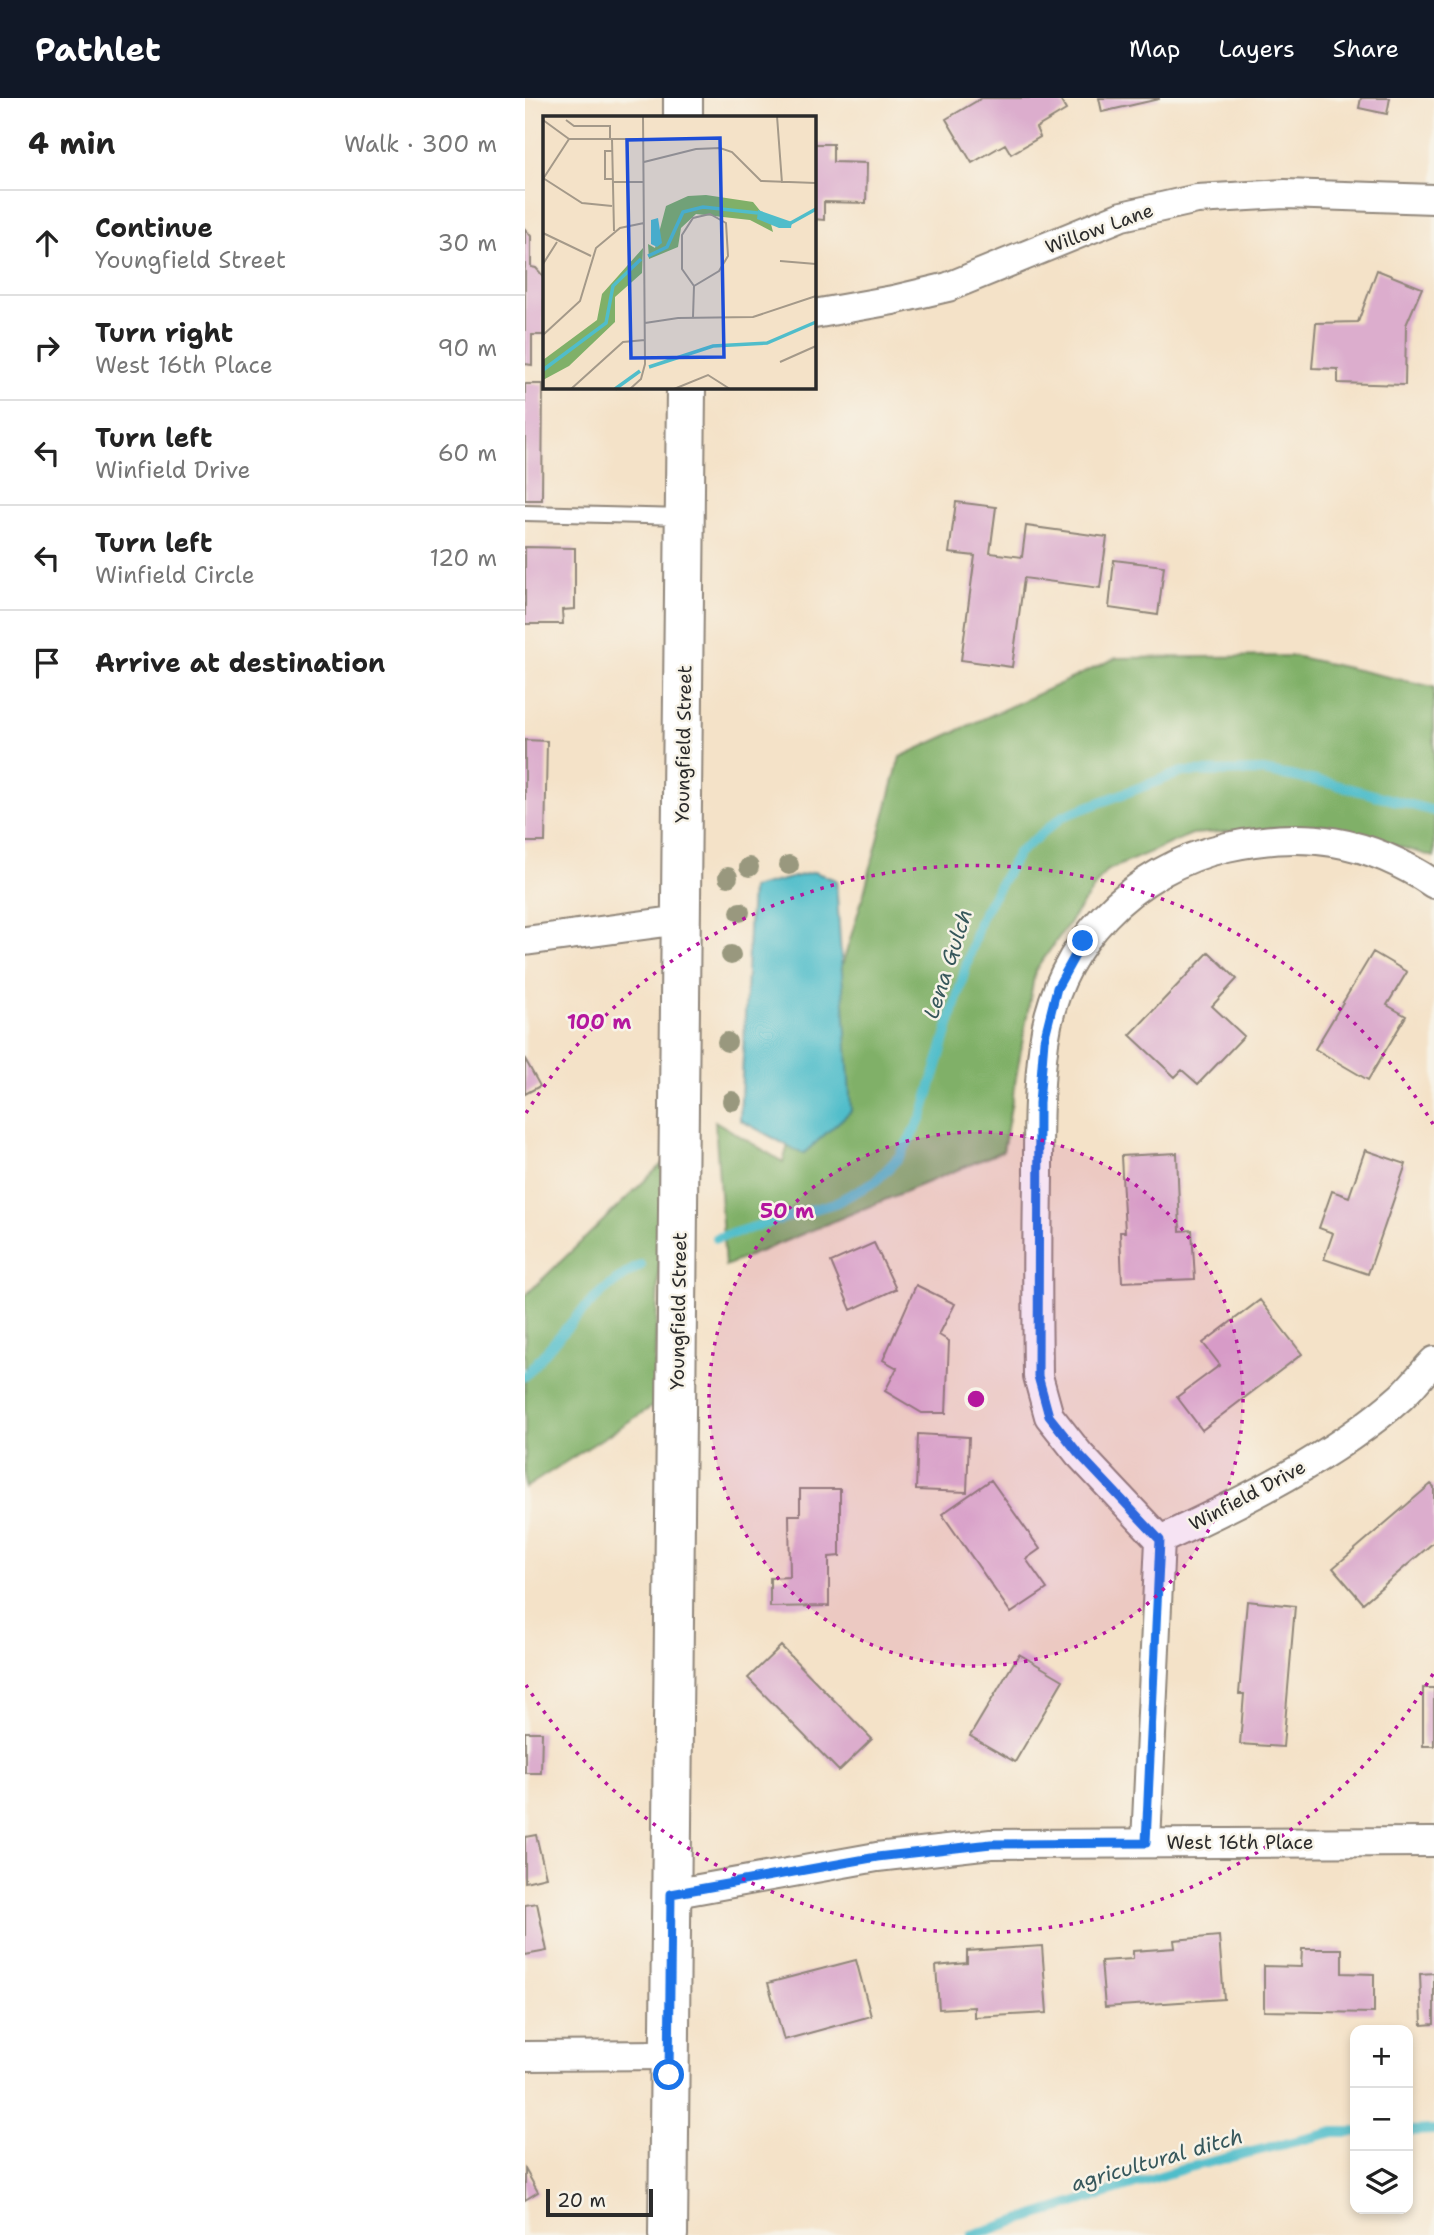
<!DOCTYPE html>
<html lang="en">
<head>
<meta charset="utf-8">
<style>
	body { margin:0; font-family:"Shantell Sans",sans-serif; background:#f6f6f6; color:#222 }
	.controls { position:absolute; right:21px; bottom:21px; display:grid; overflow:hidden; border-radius:14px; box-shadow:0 4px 10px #0003 }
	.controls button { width:63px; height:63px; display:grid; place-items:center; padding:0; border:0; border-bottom:2px solid #e0e0e0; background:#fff; color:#222; font:35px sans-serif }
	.scale { position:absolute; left:21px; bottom:18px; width:107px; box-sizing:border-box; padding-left:7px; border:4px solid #2b2b2b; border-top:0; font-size:19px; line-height:24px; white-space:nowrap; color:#2b2b2b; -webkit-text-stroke:5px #f7f3e8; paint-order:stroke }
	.stop { position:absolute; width:21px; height:21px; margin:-16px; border:5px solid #1a73e8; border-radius:50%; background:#fff }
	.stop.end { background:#1a73e8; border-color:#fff; box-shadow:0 2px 7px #0008 }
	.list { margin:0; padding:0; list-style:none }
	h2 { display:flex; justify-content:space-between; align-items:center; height:91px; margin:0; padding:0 28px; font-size:30px }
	h2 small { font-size:23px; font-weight:400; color:#767676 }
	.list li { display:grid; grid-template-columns:46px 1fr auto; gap:21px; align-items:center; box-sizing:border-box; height:105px; padding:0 28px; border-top:2px solid #e0e0e0 }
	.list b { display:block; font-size:26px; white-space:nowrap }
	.list p { margin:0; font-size:23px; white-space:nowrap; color:#767676 }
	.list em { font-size:23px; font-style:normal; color:#767676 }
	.icon { flex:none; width:38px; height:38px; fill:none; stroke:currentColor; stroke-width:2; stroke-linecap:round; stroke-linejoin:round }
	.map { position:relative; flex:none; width:909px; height:2137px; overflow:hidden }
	header { display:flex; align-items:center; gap:42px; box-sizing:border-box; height:98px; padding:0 35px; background:#111827; color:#fff }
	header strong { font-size:33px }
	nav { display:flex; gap:38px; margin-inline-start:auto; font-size:24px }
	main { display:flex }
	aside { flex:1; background:#fff }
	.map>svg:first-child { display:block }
	.forest { fill:#80b068; stroke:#566e4a; stroke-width:2 }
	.water { fill:#50bdca; stroke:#3e747a; stroke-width:2 }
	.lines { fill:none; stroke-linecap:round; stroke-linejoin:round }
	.stream { stroke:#50bdca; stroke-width:10 }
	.building { fill:#dcadcd }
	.lane-casing { stroke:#90867a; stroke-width:18 }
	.street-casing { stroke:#90867a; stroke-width:32 }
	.secondary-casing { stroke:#90867a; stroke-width:42 }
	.lane { stroke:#fff; stroke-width:14 }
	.street { stroke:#fff; stroke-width:28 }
	.secondary { stroke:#fff; stroke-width:38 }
	.tree { fill:#99987e }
	.route { stroke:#1a73e8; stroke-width:9 }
	.ring { fill:none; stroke:#b5179e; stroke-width:3.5; stroke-dasharray:3.5 7 }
	.labels { text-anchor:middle; stroke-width:5; stroke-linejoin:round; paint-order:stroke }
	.street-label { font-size:19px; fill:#2b2b2b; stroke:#f7f3e8 }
	.water-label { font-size:21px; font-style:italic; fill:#36575b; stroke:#f7f3e8 }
	.inset-river { fill:none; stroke:#50bdca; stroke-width:3.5 }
	.inset-road { fill:none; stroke:#a49989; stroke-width:2 }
	.view { fill:#1d4ed8; fill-opacity:0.15; stroke:#1d4ed8; stroke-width:3.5 }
	.inset-edge { fill:none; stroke:#2b2b2b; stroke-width:3.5 }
	.centre { fill:#b5179e; stroke:#f7f3e8; stroke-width:3.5 }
	.ring-label { font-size:21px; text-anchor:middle; font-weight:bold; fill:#b5179e; stroke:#f7f3e8; stroke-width:5; stroke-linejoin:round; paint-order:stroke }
</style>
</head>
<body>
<header>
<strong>Pathlet</strong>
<nav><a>Map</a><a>Layers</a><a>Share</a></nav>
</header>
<main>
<aside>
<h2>4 min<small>Walk · 300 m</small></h2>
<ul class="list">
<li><svg class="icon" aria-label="ahead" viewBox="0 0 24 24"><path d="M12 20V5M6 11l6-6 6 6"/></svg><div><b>Continue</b><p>Youngfield Street</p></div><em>30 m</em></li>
<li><svg class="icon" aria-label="right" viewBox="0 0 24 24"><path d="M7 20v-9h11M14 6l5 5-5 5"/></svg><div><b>Turn right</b><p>West 16th Place</p></div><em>90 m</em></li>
<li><svg class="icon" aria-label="left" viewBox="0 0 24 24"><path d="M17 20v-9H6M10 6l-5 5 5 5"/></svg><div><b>Turn left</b><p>Winfield Drive</p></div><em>60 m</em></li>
<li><svg class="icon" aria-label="left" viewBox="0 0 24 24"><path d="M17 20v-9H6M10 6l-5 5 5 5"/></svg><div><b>Turn left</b><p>Winfield Circle</p></div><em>120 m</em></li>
<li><svg class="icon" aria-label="arrive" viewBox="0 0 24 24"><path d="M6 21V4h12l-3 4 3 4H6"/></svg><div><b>Arrive at destination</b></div></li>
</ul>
</aside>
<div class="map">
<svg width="909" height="2137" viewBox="0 0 909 2137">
	<rect width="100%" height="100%" fill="#f7f3e8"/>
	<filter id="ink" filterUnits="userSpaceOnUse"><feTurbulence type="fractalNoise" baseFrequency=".0143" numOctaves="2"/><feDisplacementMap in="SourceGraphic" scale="14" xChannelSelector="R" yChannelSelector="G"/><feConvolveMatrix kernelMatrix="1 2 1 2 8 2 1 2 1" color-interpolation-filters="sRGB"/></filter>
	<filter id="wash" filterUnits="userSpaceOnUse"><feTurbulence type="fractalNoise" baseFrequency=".00686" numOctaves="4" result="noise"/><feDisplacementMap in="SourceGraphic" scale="28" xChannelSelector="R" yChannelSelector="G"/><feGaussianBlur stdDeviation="1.57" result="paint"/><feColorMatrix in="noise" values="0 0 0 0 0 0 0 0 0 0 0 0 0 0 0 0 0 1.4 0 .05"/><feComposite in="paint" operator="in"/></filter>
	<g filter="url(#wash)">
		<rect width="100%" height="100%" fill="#f4e2c8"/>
		<path class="forest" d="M769 558 909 589V759L800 727 667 736 581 773 510 873 478 1053 200 1168 190 1023 258 1064 339 795 375 659 591 560Z
			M138 1065 128 1308 0 1390V1198Z"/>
		<path class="water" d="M289 774 311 782 326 1013 278 1056 215 1022 226 790Z"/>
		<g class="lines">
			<path class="stream" d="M192 1140 310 1105 351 1083 374 1059 397 1019 455 821 493 755 538 718 657 674 738 673 808 686 909 713
				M0 1278C36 1237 67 1194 116 1167
				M883 2033 909 2032
				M447 2137 661 2070 809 2034H830"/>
		</g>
		<g id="blocks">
			<path class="building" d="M457 0H534L541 12 511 30 515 39 486 56 480 46 447 65 421 21Z
				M574 0H634V1L577 14Z
				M836 0H865L862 16 834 10Z
				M289 46H308V64L342 65 341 105 299 104V122L289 121Z
				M0 131 6 138V169L11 170 19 179V237H7V267L0 266Z
				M852 172 897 190 881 227 880 287 813 285V271L787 270 791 225 833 224Z
				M0 286H18L17 402H0Z
				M431 404 471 409 465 455 497 459 501 428 582 439 575 490 499 480 487 569 436 562 450 458 424 455Z
				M0 449 50 450V511L37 512 38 526H0Z
				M589 462 639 468 633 517 584 510Z
				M0 642 22 643 20 744H0Z
				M684 854 712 881 687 908 719 938 673 986 657 972 650 979 605 937Z
				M848 854 882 874 862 907 881 918 843 982 790 951Z
				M0 961 15 988 0 996Z
				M840 1052 881 1066 843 1176 799 1161 808 1135 794 1130 807 1093 824 1099Z
				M652 1055 655 1133 667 1132 670 1181 597 1184 595 1134H600L596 1058Z
				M349 1145 371 1191 326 1212 306 1164Z
				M391 1187 430 1206 414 1237 424 1243 421 1315H397L360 1293 372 1270 358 1262Z
				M735 1202 777 1256 677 1332 652 1299 695 1267 678 1245Z
				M393 1336 444 1339 442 1394 391 1392Z
				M466 1382 515 1451 501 1461 522 1491 486 1515 417 1416Z
				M906 1386 909 1389V1444L838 1505 808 1470Z
				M275 1391H315V1458L304 1459V1508L245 1509V1480L265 1479 264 1417H275Z
				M722 1503 770 1508 758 1649 715 1646 719 1596H714Z
				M256 1548 347 1641 314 1673 223 1580Z
				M494 1556 538 1582 490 1664 445 1638Z
				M898 1590H909V1648H898Z
				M0 1634H17L16 1675H0Z
				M11 1737 21 1779 0 1784V1739Z
				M12 1805 22 1853 0 1857V1807Z
				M694 1838 699 1901 580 1909 576 1863 608 1861V1853L650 1850 649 1842Z
				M517 1848 522 1915 449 1919V1909L414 1911 411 1868 442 1865V1853Z
				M777 1851H817V1875L849 1876V1915L739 1913V1868L776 1869Z
				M331 1862 346 1918 259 1942 243 1885Z
				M909 1875V1926L897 1927 895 1876Z
				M0 2071 13 2094 0 2102Z"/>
		</g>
	</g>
	<g filter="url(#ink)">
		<use href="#blocks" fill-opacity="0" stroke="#90867a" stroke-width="2"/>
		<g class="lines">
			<defs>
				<path id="lane" d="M0 415 159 419"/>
				<path id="street" d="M289 216 368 202 423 189 597 118 672 101 760 96 909 101
					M0 843 156 822
					M635 1442 554 1356 524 1318 513 1278C512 1210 512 1143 513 1076 513 1032 513 988 519 944 532 847 608 770 702 749 779 732 843 741 909 786
					M635 1442C716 1405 810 1358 876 1299 888 1288 898 1274 909 1263
					M621 1745 635 1442
					M146 1796 352 1759 466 1746 909 1744
					M0 1958 145 1957"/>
				<path id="secondary" d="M158 0V19
					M143 2137 161 289"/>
			</defs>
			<use href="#lane" class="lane-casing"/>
			<use href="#street" class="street-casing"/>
			<use href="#secondary" class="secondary-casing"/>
			<use href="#lane" class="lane"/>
			<use href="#street" class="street"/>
			<use href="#secondary" class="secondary"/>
		</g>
		<g class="tree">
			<circle cx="264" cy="767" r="10"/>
			<circle cx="224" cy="769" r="10"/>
			<circle cx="203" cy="779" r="10"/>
			<circle cx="215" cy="814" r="10"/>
			<circle cx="206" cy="857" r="10"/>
			<circle cx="202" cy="944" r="10"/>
			<circle cx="207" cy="1003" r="10"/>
		</g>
	</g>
	<g class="lines" filter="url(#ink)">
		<path class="route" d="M144 1977 146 1796 352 1759 466 1746 621 1745 635 1442 554 1356 524 1318 513 1278 514 1005 519 942 532 890 558 843"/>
	</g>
	<circle cx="451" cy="1301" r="267" fill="#b5179e" fill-opacity=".12"/>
	<g class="ring">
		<circle cx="451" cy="1301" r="267"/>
		<path d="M908 1576A533 533 0 0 1 1 1587M1 1015A533 533 0 0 1 908 1026"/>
	</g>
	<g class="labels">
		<g class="street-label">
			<text transform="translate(574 130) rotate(-20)" y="7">Willow Lane</text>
			<text transform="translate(158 646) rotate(-89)" y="7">Youngfield Street</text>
			<text transform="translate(153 1213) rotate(-89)" y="7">Youngfield Street</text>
			<text transform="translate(722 1397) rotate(-28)" y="7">Winfield Drive</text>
			<text x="715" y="1751">West 16th Place</text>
		</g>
		<g class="water-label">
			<text transform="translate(423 866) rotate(-72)" y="7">Lena Gulch</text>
			<text transform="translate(632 2062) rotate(-16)" y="7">agricultural ditch</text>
		</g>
	</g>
	<g transform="translate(18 18)">
		<rect width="273" height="273" fill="#f4e2c8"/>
		<path d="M163 79 210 86 228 108 230 116 207 104 153 98 138 112 135 131 106 143 105 128 112 132 123 90 145 80ZM100 132 99 157 72 181V206L26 250 0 264V244L54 204 59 178Z" fill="#80b068"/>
		<path d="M215 94 249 106 248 112H236L214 103ZM115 102 119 127 114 131 108 128V104Z" fill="#50bdca"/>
		<path class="inset-river" d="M246 108 273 93M105 140 124 131 140 96 160 91 215 97M106 251 170 230 224 227 273 206M0 254 63 207 70 170 98 143M72 273 97 255"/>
		<path class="inset-road" d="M234 0 239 67M0 4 26 23M23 4 31 10H67V23M26 23H100M69 23 71 115M69 35H62V63H69M101 46 153 33 177 32 189 36 218 65 273 67M0 62 39 87 69 90M0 63 26 23M69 66H101M167 98 183 107 185 140 176 155 151 170 139 153V119L150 102ZM0 117 48 140M237 145 273 148M0 148 14 126M150 201 151 170M102 207 135 202 210 201 273 180M0 219 37 185 53 132 77 112 101 107M237 246 273 230M28 273 80 226 102 224M87 273 98 263 102 248 100 0M131 273 165 259 187 273"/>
		<path class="view" d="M177 22 181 241 88 242 84 24Z"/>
		<rect width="273" height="273" class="inset-edge"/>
	</g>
	<circle cx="451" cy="1301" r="10" class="centre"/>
	<g class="ring-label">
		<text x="74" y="931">100 m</text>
		<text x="262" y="1120">50 m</text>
	</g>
</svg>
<div class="controls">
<button>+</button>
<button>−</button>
<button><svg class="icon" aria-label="layers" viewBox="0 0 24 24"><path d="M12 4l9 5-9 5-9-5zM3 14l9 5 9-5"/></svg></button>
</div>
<div class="scale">20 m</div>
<div class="stop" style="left:144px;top:1977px"></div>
<div class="stop end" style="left:558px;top:843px"></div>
</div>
</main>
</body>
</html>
